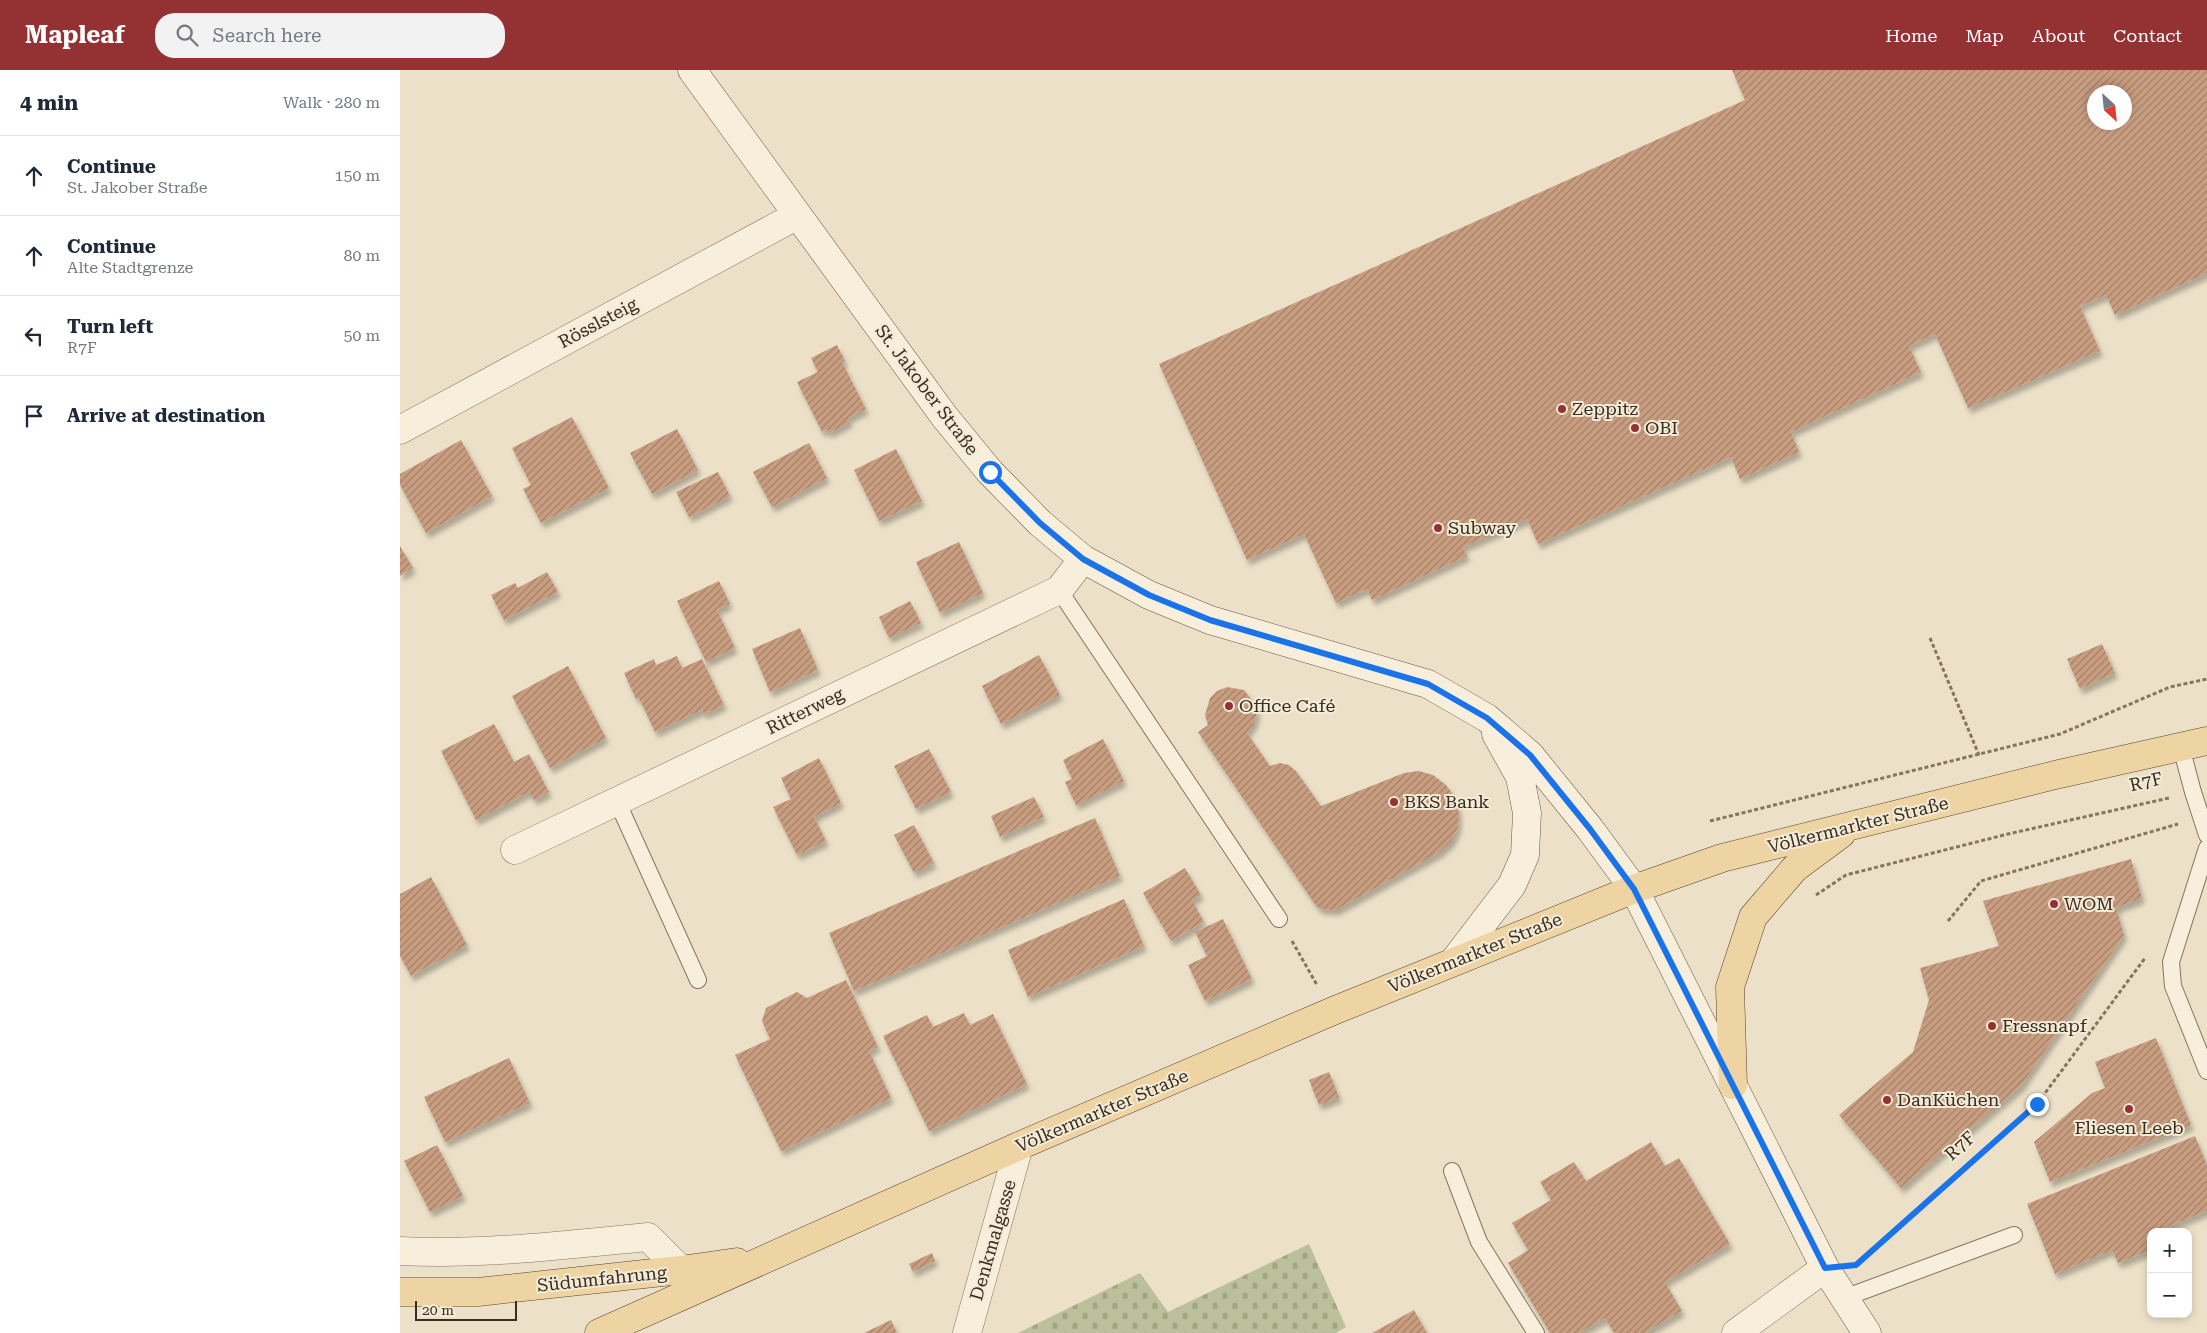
<!DOCTYPE html>
<html lang="en">
<head>
<meta charset="utf-8">
<style>
	body { margin:0; font-family:"Roboto Serif",serif; background:#f2f2f3; color:#1f2937 }
	.controls { position:absolute; right:15px; bottom:15px; display:grid; overflow:hidden; border-radius:10px; box-shadow:0 2px 8px #0003 }
	.controls button { width:45px; height:45px; display:grid; place-items:center; padding:0; border:0; border-bottom:1px solid #e0e1e3; background:#fff; color:#1f2937; font:25px sans-serif }
	.compass { position:absolute; left:1687px; top:15px; width:45px; height:45px; border-radius:50%; background:#fff; box-shadow:0 2px 8px #0003; rotate:153deg }
	.scale { position:absolute; left:15px; bottom:12px; width:102px; box-sizing:border-box; padding-left:5px; border:2px solid #392c21; border-top:0; font-size:14px; line-height:18px; white-space:nowrap; color:#392c21; -webkit-text-stroke:4px #f4ebd7; paint-order:stroke }
	.stop { position:absolute; width:15px; height:15px; margin:-11px; border:4px solid #1a73e8; border-radius:50%; background:#fff }
	.stop.end { background:#1a73e8; border-color:#fff; box-shadow:0 1px 5px #0008 }
	.list { margin:0; padding:0; list-style:none }
	h2 { display:flex; justify-content:space-between; align-items:center; height:65px; margin:0; padding:0 20px; font-size:21px }
	h2 small { font-size:16px; font-weight:400; color:#747a83 }
	.list li { display:grid; grid-template-columns:32px 1fr auto; gap:15px; align-items:center; box-sizing:border-box; height:80px; padding:0 20px; border-top:1px solid #e0e1e3 }
	.list b { display:block; font-size:19px; white-space:nowrap }
	.list p { margin:0; font-size:16px; white-space:nowrap; color:#747a83 }
	.list em { font-size:16px; font-style:normal; color:#747a83 }
	.icon { flex:none; width:28px; height:28px; fill:none; stroke:currentColor; stroke-width:2; stroke-linecap:round; stroke-linejoin:round }
	.map { position:relative; flex:none; width:1807px; height:1263px; overflow:hidden }
	header { display:flex; align-items:center; gap:30px; box-sizing:border-box; height:70px; padding:0 25px; background:#933133; color:#fff }
	header strong { font-size:24px }
	nav { display:flex; gap:28px; margin-inline-start:auto; font-size:18px }
	.search { width:350px; height:45px; background:#f2f2f3; display:flex; align-items:center; gap:12px; box-sizing:border-box; padding:0 18px; border-radius:20px; color:#747a83; font-size:19px }
	main { display:flex }
	aside { flex:1; background:#fff }
	.map>svg:first-child { display:block }
	.cemetery { fill:url(#cemetery-stones) }
	.building { fill:url(#building-hatch); fill-rule:evenodd; filter:url(#shadow) }
	.lines { fill:none; stroke-linecap:round; stroke-linejoin:round }
	.lane-casing { stroke:#88735e; stroke-width:18 }
	.street-casing { stroke:#88735e; stroke-width:29 }
	.secondary-casing { stroke:#695441; stroke-width:29 }
	.primary-casing { stroke:#564231; stroke-width:29 }
	.path { stroke:#88735e; stroke-width:3; stroke-dasharray:4 2.5; stroke-linecap:butt }
	.lane { stroke:#f7eedb; stroke-width:16 }
	.street { stroke:#f7eedb; stroke-width:28 }
	.secondary { stroke:#f7eedb; stroke-width:28 }
	.primary { stroke:#edd4a2; stroke-width:28 }
	.route { stroke:#1a73e8; stroke-width:6 }
	.poi-dot { fill:#933133; stroke:#f4ebd7; stroke-width:2 }
	.labels { text-anchor:middle; stroke-width:4; stroke-linejoin:round; paint-order:stroke }
	.street-label { font-size:18px; fill:#392c21; stroke:#f4ebd7 }
	.poi-label { font-size:18px; fill:#392c21; stroke:#f4ebd7; text-anchor:start }
</style>
</head>
<body>
<header>
<strong>Mapleaf</strong>
<div class="search"><svg class="icon" aria-label="search" viewBox="0 0 24 24"><circle cx="10" cy="10" r="6"/><path d="M15 15l6 6"/></svg>Search here</div>
<nav><a>Home</a><a>Map</a><a>About</a><a>Contact</a></nav>
</header>
<main>
<aside>
<h2>4 min<small>Walk · 280 m</small></h2>
<ul class="list">
<li><svg class="icon" aria-label="ahead" viewBox="0 0 24 24"><path d="M12 20V5M6 11l6-6 6 6"/></svg><div><b>Continue</b><p>St. Jakober Straße</p></div><em>150 m</em></li>
<li><svg class="icon" aria-label="ahead" viewBox="0 0 24 24"><path d="M12 20V5M6 11l6-6 6 6"/></svg><div><b>Continue</b><p>Alte Stadtgrenze</p></div><em>80 m</em></li>
<li><svg class="icon" aria-label="left" viewBox="0 0 24 24"><path d="M17 20v-9H6M10 6l-5 5 5 5"/></svg><div><b>Turn left</b><p>R7F</p></div><em>50 m</em></li>
<li><svg class="icon" aria-label="arrive" viewBox="0 0 24 24"><path d="M6 21V4h12l-3 4 3 4H6"/></svg><div><b>Arrive at destination</b></div></li>
</ul>
</aside>
<div class="map">
<svg width="1807" height="1263" viewBox="0 0 1807 1263">
	<defs>
		<pattern id="cemetery-stones" width="16" height="16" patternUnits="userSpaceOnUse" patternTransform="scale(1.25)"><rect width="16" height="16" fill="#bcc09a"/><path d="M2 7V4a2 2 0 0 1 4 0v3zM10 15v-3a2 2 0 0 1 4 0v3z" fill="#a2a584"/></pattern>
		<pattern id="building-hatch" width="6" height="6" patternUnits="userSpaceOnUse" patternTransform="scale(1.25)"><rect width="6" height="6" fill="#c89d80"/><path d="M-1 1l2-2M0 6l6-6M5 7l2-2" fill="none" stroke="#a38068"/></pattern>
		<filter id="shadow"><feDropShadow dx="3" dy="5.5" stdDeviation="2.5" flood-color="#0004"/></filter>
	</defs>
	<rect width="100%" height="100%" fill="#ece1c8"/>
	<path class="cemetery" d="M909 1174 946 1257 936 1263H618L740 1203 768 1242Z"/>
	<path class="building" d="M1332 0H1807V203L1715 245 1706 225 1680 236 1700 281 1568 338 1535 264 1509 276 1521 302 1391 362 1399 382 1340 409 1331 387 1138 474 1127 449 1063 477 1067 486 972 530 967 519 936 533 904 464 847 490 759 294 1345 30ZM1694 22H1724V52H1694Z
		M437 275 445 291 442 292 466 339 448 348 450 352 429 363 427 359 422 362 397 312 418 302 411 288Z
		M172 347 209 418 141 453 123 419 131 415 112 378Z
		M277 359 298 400 252 424 230 383Z
		M61 370 92 426 26 463 0 415V404Z
		M409 373 427 408 372 437 353 402Z
		M496 379 522 431 479 451 454 400Z
		M318 402 330 426 289 447 276 422Z
		M559 472 583 523 540 543 516 492Z
		M0 476 13 498 0 506Z
		M147 502 158 522 104 550 91 525 115 513 118 518Z
		M319 511 330 534 317 540 335 578 306 592 277 531Z
		M510 531 521 553 489 568 479 547Z
		M400 558 418 600 370 622 352 579Z
		M1702 574 1715 603 1680 619 1667 589Z
		M639 585 660 625 601 654 582 616Z
		M277 586 282 598 302 589 324 635 304 644 302 640 255 662 239 628 236 629 224 603 254 589 256 595Z
		M168 596 206 668 150 698 112 626Z
		M827 617 844 620 855 634 857 643 854 654 847 663 870 696 880 693 889 695 896 701 921 736 1004 703 1019 701 1033 705 1046 715 1055 727 1059 744 1058 757 1052 771 1040 782 936 840 920 839 914 833 798 662 808 655 805 645 810 628 817 621Z
		M94 654 114 692 129 684 149 722 134 730 129 722 76 750 41 681Z
		M703 669 724 711 676 735 665 712 672 709 663 690Z
		M529 679 551 722 516 739 494 696Z
		M419 688 441 733 414 747 426 771 397 785 373 737 391 729 381 708Z
		M634 727 644 747 600 767 591 746Z
		M695 748 720 806 454 921 429 863Z
		M514 755 534 793 514 803 494 765Z
		M1731 789 1742 828 1716 838 1724 865 1621 1016 1501 1118 1439 1045 1513 982 1529 930 1520 898 1599 876 1583 831Z
		M785 798 801 825 792 830 804 852 771 871 743 823Z
		M31 807 67 875 11 906 0 886V824Z
		M724 829 744 876 628 927 608 880Z
		M823 849 852 909 805 931 788 895 807 886 795 862Z
		M446 910 478 977 469 981 491 1028 381 1081 335 985 370 969 362 951 366 938 397 922 407 928Z
		M564 943 570 955 593 944 627 1014 529 1061 483 966 527 945 533 957Z
		M1756 968 1791 1055 1650 1112 1634 1072 1692 1023 1705 1018 1695 992Z
		M109 988 130 1033 45 1072 24 1027Z
		M929 1002 939 1027 919 1035 909 1010Z
		M1795 1066 1807 1095V1141L1762 1159 1764 1162H1751V1180L1718 1193 1712 1180 1655 1204 1627 1134Z
		M1251 1072 1265 1096 1279 1088 1330 1174 1265 1212 1282 1241 1244 1263H1214L1205 1248 1179 1263H1150L1108 1193 1128 1180 1112 1153 1151 1130 1140 1112 1174 1092 1186 1111Z
		M37 1075 63 1126 30 1142 4 1091Z
		M532 1183 535 1191 513 1202 509 1194Z
		M1014 1240 1027 1263H972Z
		M491 1250 497 1263H464Z"/>
	<g class="lines">
		<defs>
			<path id="lane" d="M659 520 879 849
				M1781 677 1793 722 1807 765
				M217 731 298 910
				M1807 778 1771 892 1773 916 1807 1001
				M1052 1101 1079 1172 1136 1263
				M1444 1228 1614 1165"/>
			<path id="street" d="M0 360 396 146
				M115 780 659 520 683 489
				M0 1181C83 1185 166 1175 248 1167L281 1200
				M567 1263 619 1076
				M1336 1263 1425 1198"/>
			<path id="secondary" d="M292 0 544 346 590 402 640 453 683 489 749 525 810 550 1028 614 1087 648 1130 685 1190 759 1234 819 1425 1198 1467 1263
				M1054 891 1112 815 1125 785 1127 743 1120 707 1096 664"/>
			<path id="primary" d="M1333 1015 1330 917 1353 847 1395 798 1441 764
				M0 1222H78L281 1200 337 1192
				M199 1263 619 1076 933 941 1234 819 1322 788 1655 705 1807 671"/>
		</defs>
		<use href="#lane" class="lane-casing"/>
		<use href="#street" class="street-casing"/>
		<use href="#secondary" class="secondary-casing"/>
		<use href="#primary" class="primary-casing"/>
		<path class="path" d="M1530 568 1579 685
			M1310 751 1660 664 1770 617 1807 609
			M1416 825 1446 805 1608 764 1769 728
			M1548 851 1581 811 1778 754
			M892 871 917 915
			M1458 1193 1637 1034 1745 888"/>
		<use href="#lane" class="lane"/>
		<use href="#street" class="street"/>
		<use href="#secondary" class="secondary"/>
		<use href="#primary" class="primary"/>
	</g>
	<g class="lines">
		<path class="route" d="M590 402 640 453 683 489 749 525 810 550 1028 614 1087 648 1130 685 1190 759 1234 819 1425 1198 1456 1195 1637 1034"/>
	</g>
	<g class="poi-dot">
		<circle cx="1162" cy="339" r="5"/>
		<circle cx="1235" cy="358" r="5"/>
		<circle cx="1038" cy="458" r="5"/>
		<circle cx="829" cy="636" r="5"/>
		<circle cx="994" cy="732" r="5"/>
		<circle cx="1654" cy="834" r="5"/>
		<circle cx="1592" cy="956" r="5"/>
		<circle cx="1487" cy="1030" r="5"/>
		<circle cx="1729" cy="1039" r="5"/>
	</g>
	<g class="labels">
		<g class="street-label">
			<text transform="translate(198 253) rotate(-28)" y="6">Rösslsteig</text>
			<text transform="translate(527 320) rotate(53)" y="6">St. Jakober Straße</text>
			<text transform="translate(405 641) rotate(-26)" y="6">Ritterweg</text>
			<text transform="translate(1746 712) rotate(-13)" y="6">R7F</text>
			<text transform="translate(1458 755) rotate(-14)" y="6">Völkermarkter Straße</text>
			<text transform="translate(1075 883) rotate(-22)" y="6">Völkermarkter Straße</text>
			<text transform="translate(702 1041) rotate(-23)" y="6">Völkermarkter Straße</text>
			<text transform="translate(1560 1076) rotate(-42)" y="6">R7F</text>
			<text transform="translate(593 1170) rotate(-74)" y="6">Denkmalgasse</text>
			<text transform="translate(202 1209) rotate(-6)" y="6">Südumfahrung</text>
		</g>
		<g class="poi-label">
			<text x="1172" y="345">Zeppitz</text>
			<text x="1245" y="364">OBI</text>
			<text x="1048" y="464">Subway</text>
			<text x="839" y="642">Office Café</text>
			<text x="1004" y="738">BKS Bank</text>
			<text x="1664" y="840">WOM</text>
			<text x="1602" y="962">Fressnapf</text>
			<text x="1497" y="1036">DanKüchen</text>
			<text x="1729" y="1064" text-anchor="middle">Fliesen Leeb</text>
		</g>
	</g>
</svg>
<div class="controls">
<button>+</button>
<button>−</button>
</div>
<svg class="compass" viewBox="-18 -18 36 36"><path d="M0-13l5 13h-10z" fill="#e53935"/><path d="M0 13l5-13h-10z" fill="#747a83"/></svg>
<div class="scale">20 m</div>
<div class="stop" style="left:590px;top:402px"></div>
<div class="stop end" style="left:1637px;top:1034px"></div>
</div>
</main>
</body>
</html>
